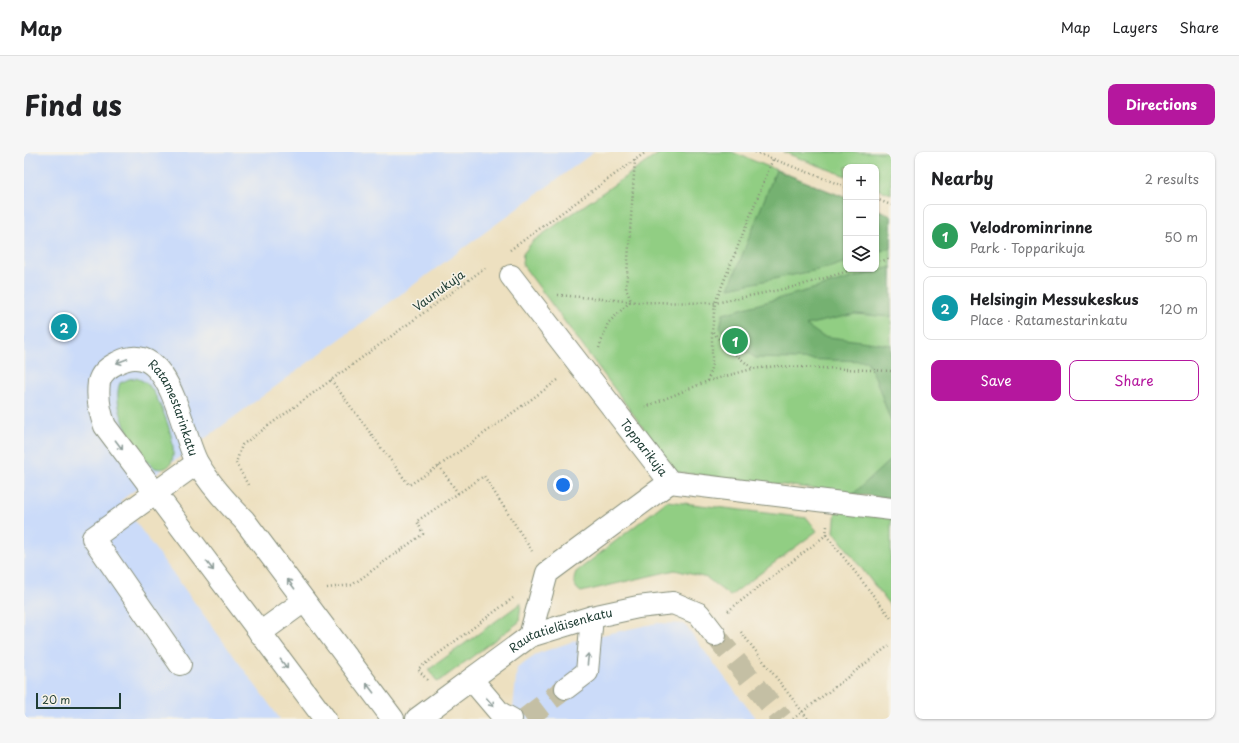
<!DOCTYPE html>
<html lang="en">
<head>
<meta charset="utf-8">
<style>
	body { margin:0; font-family:"Playpen Sans",sans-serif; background:#f6f6f6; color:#202124 }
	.controls { position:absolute; right:12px; top:12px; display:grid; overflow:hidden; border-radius:8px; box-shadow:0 1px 3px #0004 }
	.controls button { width:36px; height:36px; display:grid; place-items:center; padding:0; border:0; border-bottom:1px solid #e0e0e0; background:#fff; color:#202124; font:20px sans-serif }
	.scale { position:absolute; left:12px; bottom:10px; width:85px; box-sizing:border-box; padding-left:4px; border:2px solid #1f3d34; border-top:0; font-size:11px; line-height:14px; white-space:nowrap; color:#1f3d34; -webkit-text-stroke:3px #f7f3e8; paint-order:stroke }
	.you { position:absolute; left:539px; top:333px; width:14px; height:14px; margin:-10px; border:3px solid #fff; border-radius:50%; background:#1a73e8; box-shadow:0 0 0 6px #1a73e833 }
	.badge { display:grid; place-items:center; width:26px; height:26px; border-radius:50%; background:#b5179e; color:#fff; font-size:13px; font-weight:700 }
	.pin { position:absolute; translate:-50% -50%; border:2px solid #fff; box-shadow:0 1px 4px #0006 }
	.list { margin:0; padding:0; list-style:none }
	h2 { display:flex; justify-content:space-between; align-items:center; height:52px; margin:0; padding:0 16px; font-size:17px }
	h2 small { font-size:13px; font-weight:400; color:#757577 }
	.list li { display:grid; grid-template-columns:26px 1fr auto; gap:12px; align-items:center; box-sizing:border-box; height:64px; margin:0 8px 8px; padding:0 8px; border:1px solid #e0e0e0; border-radius:8px }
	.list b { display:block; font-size:15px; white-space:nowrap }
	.list p { margin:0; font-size:13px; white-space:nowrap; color:#757577 }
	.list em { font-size:13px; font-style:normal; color:#757577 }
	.actions { display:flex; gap:8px; padding:12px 16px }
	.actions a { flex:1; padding:9px 0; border:1px solid #b5179e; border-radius:8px; text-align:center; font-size:14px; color:#b5179e }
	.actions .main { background:#b5179e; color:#fff }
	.icon { flex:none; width:22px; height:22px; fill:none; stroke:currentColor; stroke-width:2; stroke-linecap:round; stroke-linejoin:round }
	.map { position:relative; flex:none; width:867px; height:567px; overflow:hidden; border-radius:8px }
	header { display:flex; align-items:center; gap:24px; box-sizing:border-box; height:56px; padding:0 20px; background:#fff; border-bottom:1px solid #e0e0e0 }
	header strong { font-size:19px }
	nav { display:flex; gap:22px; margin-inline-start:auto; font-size:14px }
	.intro { display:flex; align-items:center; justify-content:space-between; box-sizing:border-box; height:96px; padding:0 24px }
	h1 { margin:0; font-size:28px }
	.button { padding:10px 18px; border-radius:8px; background:#b5179e; color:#fff; font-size:14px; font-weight:700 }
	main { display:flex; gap:24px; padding:0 24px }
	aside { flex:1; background:#fff; border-radius:8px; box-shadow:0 1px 3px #0004 }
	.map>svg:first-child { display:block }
	.built { fill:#cbdbf9 }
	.green { fill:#91ce83; stroke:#58865c }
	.forest { fill:#74b171; stroke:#4a7752 }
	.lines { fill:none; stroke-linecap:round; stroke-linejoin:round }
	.minor-tunnel { stroke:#c4bfa4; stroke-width:22; stroke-dasharray:22 11; stroke-linecap:butt }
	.minor-casing { stroke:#868e7a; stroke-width:24 }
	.path { stroke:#868e7a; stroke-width:2.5; stroke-dasharray:1 3; stroke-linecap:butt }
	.minor { stroke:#fff; stroke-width:22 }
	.oneway { stroke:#8f9e9a }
	.labels { text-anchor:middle; stroke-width:3; stroke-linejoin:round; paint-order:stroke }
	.street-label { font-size:12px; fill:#1f3d34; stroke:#f7f3e8 }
</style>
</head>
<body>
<header>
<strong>Map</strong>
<nav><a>Map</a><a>Layers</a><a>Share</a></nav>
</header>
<div class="intro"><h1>Find us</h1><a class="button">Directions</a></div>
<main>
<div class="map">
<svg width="867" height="567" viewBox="0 0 867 567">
	<rect width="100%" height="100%" fill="#f7f3e8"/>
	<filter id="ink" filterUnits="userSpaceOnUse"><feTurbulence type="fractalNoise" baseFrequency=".025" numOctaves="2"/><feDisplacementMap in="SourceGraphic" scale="8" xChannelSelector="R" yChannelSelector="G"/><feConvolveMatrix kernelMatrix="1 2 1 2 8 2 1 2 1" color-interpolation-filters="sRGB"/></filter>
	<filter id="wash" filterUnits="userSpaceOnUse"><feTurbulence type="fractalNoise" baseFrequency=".012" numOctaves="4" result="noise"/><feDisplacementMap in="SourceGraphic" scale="16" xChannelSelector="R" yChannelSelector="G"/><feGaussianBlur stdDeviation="0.9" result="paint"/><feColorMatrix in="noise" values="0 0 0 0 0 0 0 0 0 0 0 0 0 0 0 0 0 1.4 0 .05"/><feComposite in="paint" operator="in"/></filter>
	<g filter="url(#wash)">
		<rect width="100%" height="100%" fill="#ede0c0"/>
		<path class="built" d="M0 0H570L96 349 256 567H0Z
			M633 471 660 472 732 567H488L493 516 515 501 550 489Z"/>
		<path class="green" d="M637 0H708L822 46V117H852V57L867 63V346L652 320 498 112 499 102 509 89Z
			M759 0H867V42L852 36V15H822V24Z
			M112 226C117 228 122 230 125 234 136 245 170 325 131 316 112 303 86 254 96 231L105 227Z
			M643 349 783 366 793 379 706 444 683 426 651 418 557 440C549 435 549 427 552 420Z
			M812 357 867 363V455L810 380Z
			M497 451 495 470 414 530 404 518Z"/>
		<path class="forest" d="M752 18 822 46V110L804 116 705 136Z
			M852 57 867 63V96L852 100Z
			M867 115V165L831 162 782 173 798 184 867 193V270L851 225 843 209 732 206 707 191 696 176 699 162Z
			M867 307V346L829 342Z"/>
	</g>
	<g filter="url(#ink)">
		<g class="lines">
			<path class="minor-tunnel" d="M691 483 758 567
				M501 567 542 536"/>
			<defs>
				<g id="minor">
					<path id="s1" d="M487 124 646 330 867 357"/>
					<path d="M236 481 280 449"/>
					<path d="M506 484 523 421 646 330"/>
					<path d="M156 512 69 386 173 311"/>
					<path d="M448 528 476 561 487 567"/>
					<path d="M542 536 563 520 568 465"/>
					<path id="s2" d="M301 567 81 274C75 259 73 246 75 230 77 221 85 215 93 211 147 182 157 284 174 312 186 332 203 351 220 368L369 567"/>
					<path id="s3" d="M393 567 506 484 568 465 614 455 649 451 675 462 691 483"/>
				</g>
			</defs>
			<use href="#minor" class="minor-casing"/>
			<path class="path" d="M731 0 822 35
				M852 47 867 53
				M486 98 622 0
				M852 111 867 106
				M534 143 612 150 691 151 774 134 831 117
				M689 180 699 192 728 216
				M575 196 584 171 607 149 602 137 611 8
				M307 228 385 333 415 314 534 228
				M684 229 688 212V180L691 151 749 7
				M621 255 684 229 728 217 753 214 867 219
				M415 314 434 341
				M224 333 212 311 218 293 461 116
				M802 383 867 466
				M303 436 328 433 399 382 393 369 460 324 508 399
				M704 459 802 383 803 374
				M717 480 784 567
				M403 528 394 517 489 446
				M769 567 867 492"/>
			<use href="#minor" class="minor"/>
		</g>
		<defs><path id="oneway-shaft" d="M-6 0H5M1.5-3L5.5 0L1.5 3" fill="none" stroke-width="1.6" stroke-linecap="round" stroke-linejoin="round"/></defs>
		<g class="oneway">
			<use href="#oneway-shaft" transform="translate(98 209) rotate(159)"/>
			<use href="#oneway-shaft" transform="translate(95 293) rotate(53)"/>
			<use href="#oneway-shaft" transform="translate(186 414) rotate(53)"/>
			<use href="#oneway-shaft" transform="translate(267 432) rotate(-127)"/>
			<use href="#oneway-shaft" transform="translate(564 507) rotate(-84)"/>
			<use href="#oneway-shaft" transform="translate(260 512) rotate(53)"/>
			<use href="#oneway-shaft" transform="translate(346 536) rotate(-127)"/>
			<use href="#oneway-shaft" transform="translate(466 550) rotate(50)"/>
		</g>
	</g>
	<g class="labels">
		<g class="street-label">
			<text transform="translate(415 139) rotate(-36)" y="4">Vaunukuja</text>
			<text dy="4" stroke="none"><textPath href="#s2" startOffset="525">Ratamestarinkatu</textPath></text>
			<text dy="4" stroke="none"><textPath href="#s1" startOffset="217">Topparikuja</textPath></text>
			<text dy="4" stroke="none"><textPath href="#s3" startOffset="171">Rautatieläisenkatu</textPath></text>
		</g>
	</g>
</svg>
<div class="controls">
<button>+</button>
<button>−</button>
<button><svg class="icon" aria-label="layers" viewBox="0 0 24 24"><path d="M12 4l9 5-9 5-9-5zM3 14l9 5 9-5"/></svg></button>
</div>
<div class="scale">20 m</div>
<div class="you"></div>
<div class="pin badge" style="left:711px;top:189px;background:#2e9e5b">1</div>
<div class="pin badge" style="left:40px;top:175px;background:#0f9aa8">2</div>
</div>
<aside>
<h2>Nearby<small>2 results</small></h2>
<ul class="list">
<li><span class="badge" style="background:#2e9e5b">1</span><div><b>Velodrominrinne</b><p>Park · Topparikuja</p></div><em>50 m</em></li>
<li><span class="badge" style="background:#0f9aa8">2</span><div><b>Helsingin Messukeskus</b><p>Place · Ratamestarinkatu</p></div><em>120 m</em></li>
</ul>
<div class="actions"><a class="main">Save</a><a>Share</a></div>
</aside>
</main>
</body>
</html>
